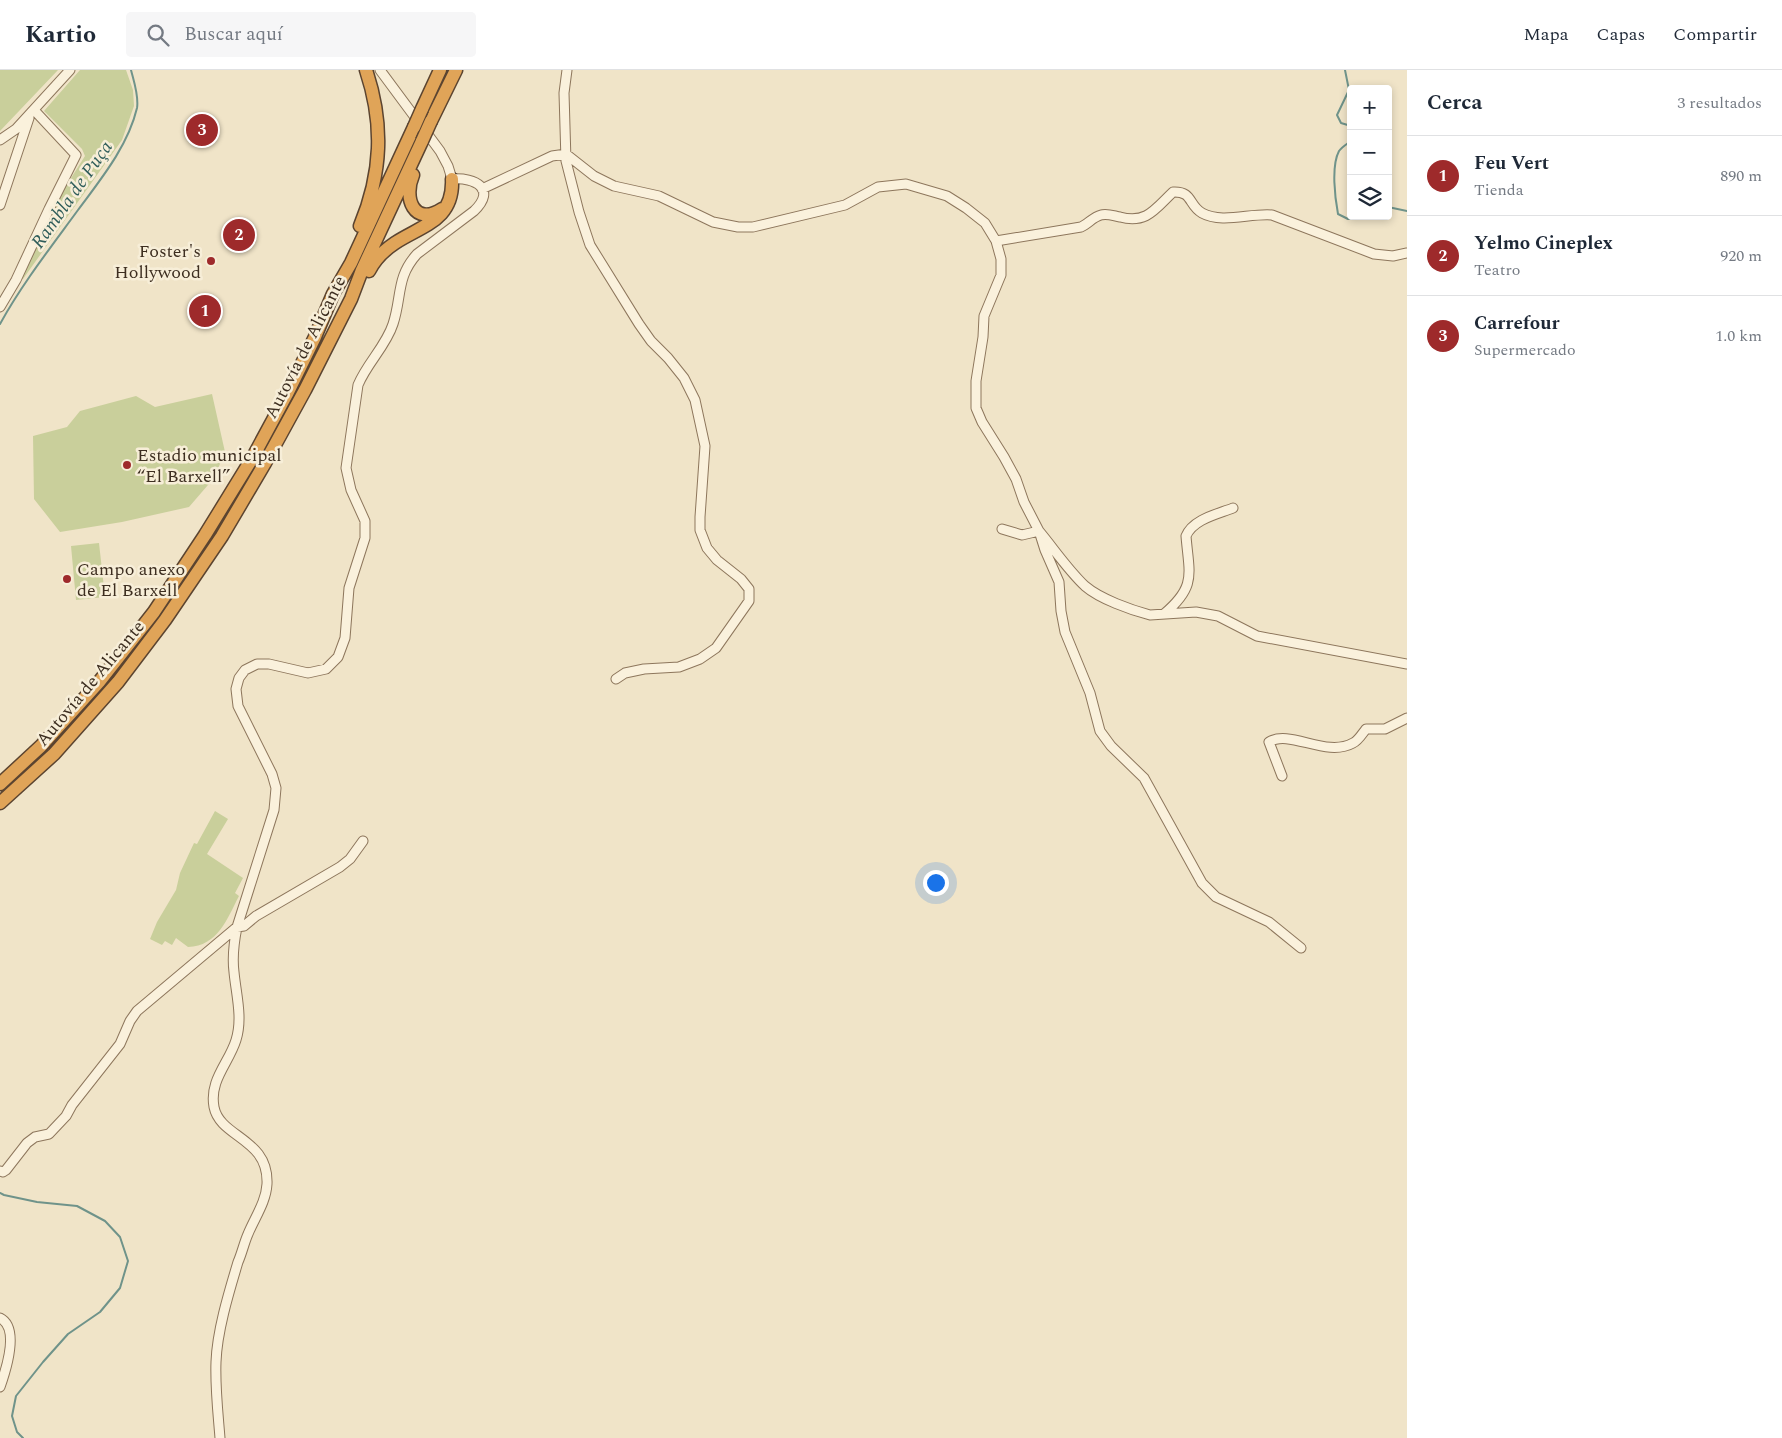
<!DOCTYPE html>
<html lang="es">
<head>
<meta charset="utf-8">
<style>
	body { margin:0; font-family:Spectral,serif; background:#f6f6f7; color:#1f2937 }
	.controls { position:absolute; right:15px; top:15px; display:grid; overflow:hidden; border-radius:5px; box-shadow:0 2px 8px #0003 }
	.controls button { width:45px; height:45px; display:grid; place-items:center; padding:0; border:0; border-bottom:1px solid #e0e1e3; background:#fff; color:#1f2937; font:25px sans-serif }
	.you { position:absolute; left:935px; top:812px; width:18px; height:18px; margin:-12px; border:4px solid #fff; border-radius:50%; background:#1a73e8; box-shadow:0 0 0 8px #1a73e833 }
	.badge { display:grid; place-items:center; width:32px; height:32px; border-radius:50%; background:#9e2a2b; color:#fff; font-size:16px; font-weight:700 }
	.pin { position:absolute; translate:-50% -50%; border:2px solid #fff; box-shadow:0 1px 5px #0006 }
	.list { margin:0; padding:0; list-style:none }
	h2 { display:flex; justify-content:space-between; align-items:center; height:65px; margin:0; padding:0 20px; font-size:21px }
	h2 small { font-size:16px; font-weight:400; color:#747a83 }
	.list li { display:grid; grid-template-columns:32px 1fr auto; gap:15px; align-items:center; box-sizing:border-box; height:80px; padding:0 20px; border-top:1px solid #e0e1e3 }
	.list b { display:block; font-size:19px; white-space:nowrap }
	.list p { margin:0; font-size:16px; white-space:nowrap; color:#747a83 }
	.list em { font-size:16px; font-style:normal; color:#747a83 }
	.icon { flex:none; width:28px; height:28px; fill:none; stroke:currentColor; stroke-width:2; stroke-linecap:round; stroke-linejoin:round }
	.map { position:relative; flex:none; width:1407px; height:1368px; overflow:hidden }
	header { display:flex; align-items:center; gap:30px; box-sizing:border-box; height:70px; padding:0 25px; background:#fff; border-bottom:1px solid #e0e1e3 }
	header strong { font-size:24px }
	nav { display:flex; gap:28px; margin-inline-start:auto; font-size:18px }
	.search { width:350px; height:45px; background:#f6f6f7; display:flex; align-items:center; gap:12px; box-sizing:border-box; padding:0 18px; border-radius:5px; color:#747a83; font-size:19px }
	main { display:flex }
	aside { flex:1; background:#fff }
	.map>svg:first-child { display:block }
	.green { fill:#c9cf9b }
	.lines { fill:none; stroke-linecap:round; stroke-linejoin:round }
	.stream { stroke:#6f938a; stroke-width:2 }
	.minor-casing { stroke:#8d765c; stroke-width:11 }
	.highway-casing { stroke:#5b4430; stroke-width:15 }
	.minor { stroke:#faf1dc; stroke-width:9 }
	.highway { stroke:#e0a458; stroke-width:12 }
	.highway-bridge-casing { stroke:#5b4430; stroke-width:15; stroke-linecap:butt }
	.highway-bridge { stroke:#e0a458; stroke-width:12 }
	.poi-dot { fill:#9e2a2b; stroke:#f7eed8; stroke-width:2 }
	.labels { text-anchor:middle; stroke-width:5; stroke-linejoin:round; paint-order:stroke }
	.poi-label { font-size:18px; fill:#3d2e20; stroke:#f7eed8; text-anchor:start }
	.street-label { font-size:18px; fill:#3d2e20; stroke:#f7eed8 }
	.water-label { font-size:19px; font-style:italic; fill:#2f5d5a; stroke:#f7eed8 }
</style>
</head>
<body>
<header>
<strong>Kartio</strong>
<div class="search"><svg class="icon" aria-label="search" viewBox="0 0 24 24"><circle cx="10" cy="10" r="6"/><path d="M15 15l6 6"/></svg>Buscar aquí</div>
<nav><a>Mapa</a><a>Capas</a><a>Compartir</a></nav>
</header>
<main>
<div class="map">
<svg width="1407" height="1368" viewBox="0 0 1407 1368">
	<rect width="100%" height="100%" fill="#f0e4c8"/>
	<path class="green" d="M0 0H58L0 61Z
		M80 0H126L133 20 134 36 122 70 23 209 19 207 59 127 85 86 82 79 44 41Z
		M212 324 225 382 214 408 189 437 122 452 60 462 34 429 33 366 67 357 80 341 136 326 155 337Z
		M99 473 105 527 76 530 71 476Z
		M215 741 228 749 207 784 243 808 235 823 239 826C227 849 218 876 188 877L176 868 172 875 165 871 162 875 150 869 157 852 176 820 180 803 194 773 197 774Z"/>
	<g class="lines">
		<path class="stream" d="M1345 0 1349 20 1337 45 1341 53 1351 56
			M1351 71C1347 74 1342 77 1339 81 1331 96 1335 128 1338 144L1348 149 1356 148 1357 146
			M1388 137 1407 141
			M0 254C22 214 51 177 78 140 101 109 128 76 137 38 139 26 134 12 131 0
			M0 1123 4 1125 37 1132 77 1136 105 1151 120 1167 128 1191 120 1218 100 1242 68 1264 43 1292 16 1326 12 1346 17 1362 23 1368"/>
		<defs>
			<path id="minor" d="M567 0 564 23 566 91 579 142 590 175 639 254 651 271 668 288 684 308 695 330 705 376 700 447V460L707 478 717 490 741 509 749 519V531L716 578 700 589 679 597 644 599 625 603 616 609
				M0 70 16 59 70 0
				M482 119 552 86 566 84 594 106 614 116 659 126 713 152 738 157H753L845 135 878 117 906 114 947 126 966 138 985 153 996 171 1001 189V205L984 246 983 267 976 311V338L982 352 1004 387 1016 409 1024 432 1039 461C1054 479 1068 500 1085 516 1100 529 1131 540 1150 545L1196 542 1218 546 1257 566 1407 594
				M0 135 29 48
				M996 171 1081 157C1088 154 1093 147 1101 145 1107 143 1114 146 1120 147 1147 154 1155 139 1173 122 1193 121 1188 135 1202 143 1222 154 1250 143 1272 145L1374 184 1393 186 1407 183
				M0 237 16 210 49 139 76 85 34 40
				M1002 459 1022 465 1039 461 1045 480 1059 512 1061 541 1065 562 1090 623 1100 661 1111 676 1144 708 1202 813 1216 827 1269 852 1301 878
				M1164 544C1197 516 1189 504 1186 466 1193 449 1218 444 1233 438
				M1282 706 1269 672C1290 659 1326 688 1353 673 1358 671 1362 664 1366 659H1385L1407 648
				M0 1101 3 1102 6 1100 27 1073 35 1067 49 1064 66 1046 72 1035 120 974 130 951 137 941 237 857 244 856 256 846 340 797 350 789 363 771
				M0 1248C20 1258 6 1300 0 1317
				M220 1368C218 1343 215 1317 216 1292 217 1261 229 1222 238 1192 242 1183 244 1173 248 1164 255 1147 266 1132 267 1114 269 1068 220 1068 214 1037 209 1010 229 993 236 970 243 948 236 924 234 902 232 887 234 872 237 857L274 740 276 718 272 704 238 636 236 619 239 608 245 600 257 594H269L308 603 326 599 338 587 345 568 349 518 365 468V451L351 420 346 398 358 315C367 293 386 276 393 254 402 227 396 207 417 184L474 141C497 119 475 107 452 109L448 96 440 81 380 0"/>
			<path id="highway" d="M422 39 440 0
				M431 51 456 0
				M413 105C403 128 414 157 442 139
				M360 156C382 103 384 54 366 0
				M369 201C375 189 383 181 395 173 423 155 454 150 452 109
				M0 714 41 676 99 612 154 542 205 465 253 387 287 324 315 267 333 224 351 193 414 57
				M0 733 54 684 118 612 165 550 222 466 265 393 305 320 351 229 362 200 422 71"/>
		</defs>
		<use href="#minor" class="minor-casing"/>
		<use href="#highway" class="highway-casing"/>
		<use href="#minor" class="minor"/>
		<use href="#highway" class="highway"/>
		<defs>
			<path id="highway-bridge" d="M414 57 422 39
				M422 71 431 51"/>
		</defs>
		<use href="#highway-bridge" class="highway-bridge-casing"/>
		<use href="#highway-bridge" class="highway-bridge"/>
	</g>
	<g class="poi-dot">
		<circle cx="211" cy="191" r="5"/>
		<circle cx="127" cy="395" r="5"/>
		<circle cx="67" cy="509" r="5"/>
	</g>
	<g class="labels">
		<g class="poi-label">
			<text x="201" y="187" text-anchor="end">Foster's<tspan x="201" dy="21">Hollywood</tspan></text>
			<text x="137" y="391">Estadio municipal<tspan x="137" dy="21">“El Barxell”</tspan></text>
			<text x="77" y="505">Campo anexo<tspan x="77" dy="21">de El Barxell</tspan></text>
		</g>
		<g class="street-label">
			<text transform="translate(305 277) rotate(-63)" y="6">Autovía de Alicante</text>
			<text transform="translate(90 613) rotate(-50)" y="6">Autovía de Alicante</text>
		</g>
		<g class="water-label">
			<text transform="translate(71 124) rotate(-55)" y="7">Rambla de Puça</text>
		</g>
	</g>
</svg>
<div class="controls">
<button>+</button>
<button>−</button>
<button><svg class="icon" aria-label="layers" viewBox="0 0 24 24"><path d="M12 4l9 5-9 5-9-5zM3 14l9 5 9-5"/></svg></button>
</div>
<div class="you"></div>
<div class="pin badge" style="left:205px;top:241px">1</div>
<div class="pin badge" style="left:239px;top:165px">2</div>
<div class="pin badge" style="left:202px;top:60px">3</div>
</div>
<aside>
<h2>Cerca<small>3 resultados</small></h2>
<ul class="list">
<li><span class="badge">1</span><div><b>Feu Vert</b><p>Tienda</p></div><em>890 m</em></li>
<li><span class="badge">2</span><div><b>Yelmo Cineplex</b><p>Teatro</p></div><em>920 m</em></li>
<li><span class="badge">3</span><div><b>Carrefour</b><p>Supermercado</p></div><em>1.0 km</em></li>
</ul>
</aside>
</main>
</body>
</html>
